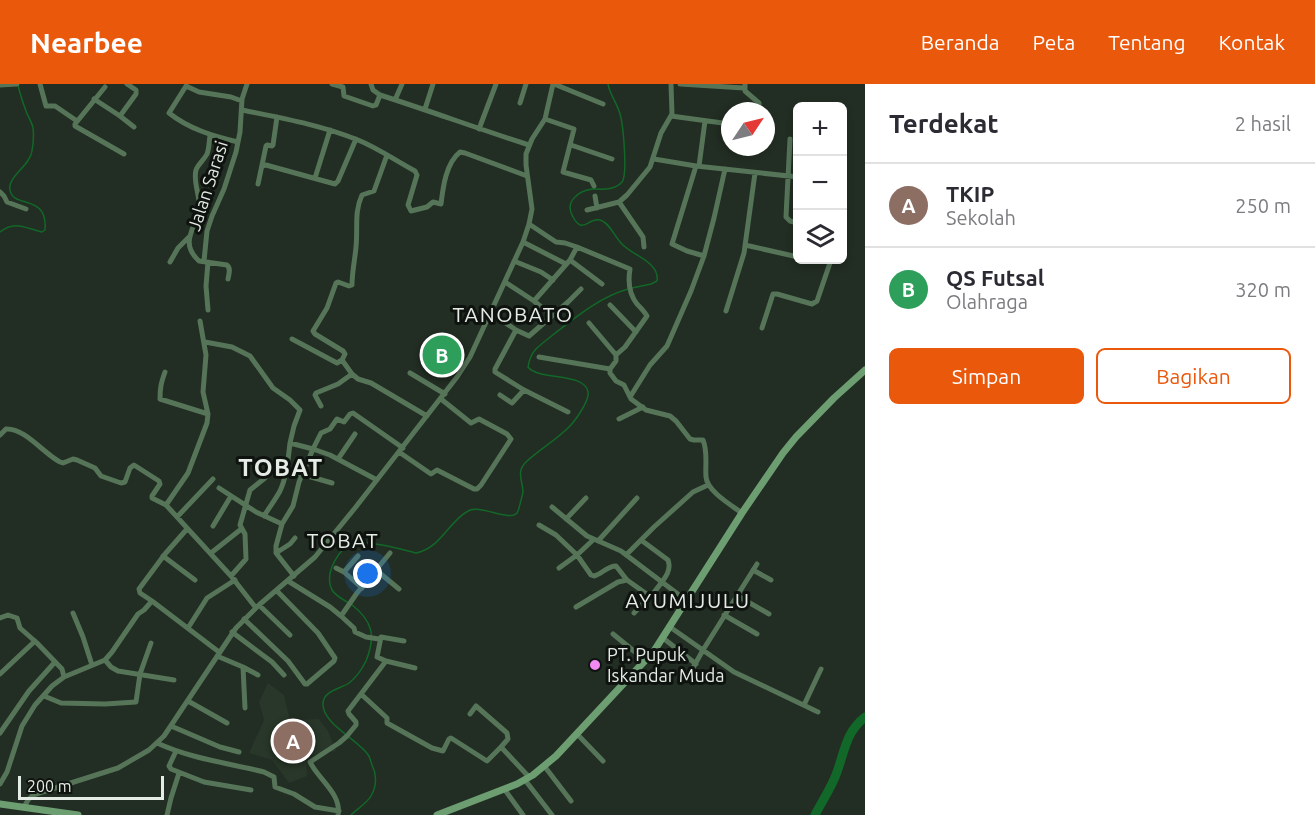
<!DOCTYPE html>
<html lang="id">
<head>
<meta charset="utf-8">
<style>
	body { margin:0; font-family:Ubuntu,sans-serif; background:#f2f2f3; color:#2b2b33 }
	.controls { position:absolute; right:18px; top:18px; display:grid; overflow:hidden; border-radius:9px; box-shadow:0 3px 9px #0003 }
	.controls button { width:54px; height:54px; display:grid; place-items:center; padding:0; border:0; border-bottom:2px solid #e1e1e2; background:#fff; color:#2b2b33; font:30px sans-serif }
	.compass { position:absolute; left:721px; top:18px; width:54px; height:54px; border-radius:50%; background:#fff; box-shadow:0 3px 9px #0003; rotate:55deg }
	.scale { position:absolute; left:18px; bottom:15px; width:146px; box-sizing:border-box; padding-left:6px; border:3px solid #e5ebe5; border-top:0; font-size:16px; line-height:21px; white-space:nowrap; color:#e5ebe5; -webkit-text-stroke:4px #0f130f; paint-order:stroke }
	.you { position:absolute; left:368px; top:490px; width:21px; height:21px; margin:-15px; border:4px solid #fff; border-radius:50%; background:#1a73e8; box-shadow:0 0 0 9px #1a73e833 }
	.badge { display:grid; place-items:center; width:39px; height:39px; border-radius:50%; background:#ea580c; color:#fff; font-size:20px; font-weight:700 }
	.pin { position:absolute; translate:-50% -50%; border:3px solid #fff; box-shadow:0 2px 6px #0006 }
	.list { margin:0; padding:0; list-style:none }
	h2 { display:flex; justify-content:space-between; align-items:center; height:78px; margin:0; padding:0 24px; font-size:26px }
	h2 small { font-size:20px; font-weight:400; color:#7c7c81 }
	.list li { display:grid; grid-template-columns:39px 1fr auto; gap:18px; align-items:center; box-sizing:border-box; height:84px; padding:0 24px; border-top:2px solid #e1e1e2 }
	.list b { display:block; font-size:22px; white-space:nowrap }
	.list p { margin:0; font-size:20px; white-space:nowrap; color:#7c7c81 }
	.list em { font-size:20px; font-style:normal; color:#7c7c81 }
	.actions { display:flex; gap:12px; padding:18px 24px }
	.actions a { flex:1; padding:14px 0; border:2px solid #ea580c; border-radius:9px; text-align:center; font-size:21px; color:#ea580c }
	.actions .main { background:#ea580c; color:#fff }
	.icon { flex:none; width:33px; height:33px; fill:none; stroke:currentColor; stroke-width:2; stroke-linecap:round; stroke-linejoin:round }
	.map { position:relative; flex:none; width:865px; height:731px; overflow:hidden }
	header { display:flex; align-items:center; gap:36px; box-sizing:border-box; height:84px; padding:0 30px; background:#ea580c; color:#fff }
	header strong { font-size:28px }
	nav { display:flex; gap:33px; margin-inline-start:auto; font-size:21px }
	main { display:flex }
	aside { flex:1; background:#fff }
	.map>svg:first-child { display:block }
	.built { fill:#283729 }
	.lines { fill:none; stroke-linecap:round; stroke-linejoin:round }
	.stream { stroke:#126828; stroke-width:1.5 }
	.river { stroke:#126828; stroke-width:9 }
	.street { stroke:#557458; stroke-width:5 }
	.secondary { stroke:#6d9e72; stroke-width:7 }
	.poi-dot { fill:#f28af2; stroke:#0f130f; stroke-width:2 }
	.labels { text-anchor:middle; stroke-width:6; stroke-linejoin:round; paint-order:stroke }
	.street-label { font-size:18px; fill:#e5ebe5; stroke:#0f130f }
	.poi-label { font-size:18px; fill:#e5ebe5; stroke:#0f130f; text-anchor:start }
	.quarter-label { font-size:21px; letter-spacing:1.5px; fill:#e5ebe5; stroke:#0f130f }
	.district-label { font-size:24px; font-weight:bold; letter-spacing:1.5px; fill:#e5ebe5; stroke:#0f130f }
</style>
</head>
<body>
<header>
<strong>Nearbee</strong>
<nav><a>Beranda</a><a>Peta</a><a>Tentang</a><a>Kontak</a></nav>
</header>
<main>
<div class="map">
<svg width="865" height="731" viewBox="0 0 865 731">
	<rect width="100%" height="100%" fill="#222d23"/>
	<path class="built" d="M268 599 284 611 290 636 319 635 328 647 336 667 306 672 307 692 289 699 272 676 249 669 264 636 259 618Z"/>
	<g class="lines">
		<path class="stream" d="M608 0C610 11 617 19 620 30 623 40 628 90 622 98 614 107 602 105 592 105 578 107 564 118 573 133 583 151 587 134 600 136 609 138 615 153 621 159 630 169 642 172 651 181 655 185 658 191 657 197L651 200 632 204
			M0 148C15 136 25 144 42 148L45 146C48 109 13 125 10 106 7 93 30 82 32 67 33 61 34 51 33 44 32 38 28 33 26 27 23 19 20 10 18 1
			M347 518C342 515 335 511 332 506 324 490 338 463 355 459 369 456 401 465 416 469 441 464 448 438 468 427 480 420 509 438 517 429 519 426 519 423 520 420 521 415 523 411 523 407 522 395 516 387 527 377 540 365 556 356 569 343 575 337 590 316 588 308 585 288 539 297 528 283 529 277 531 270 536 265 541 260 548 255 554 250 577 232 600 213 628 205
			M351 520C373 537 376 552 366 577 362 585 357 593 349 599 340 605 322 607 323 621 324 641 359 656 369 672 370 675 371 678 372 681 377 691 377 701 371 712 367 719 357 725 351 731"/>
		<path class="river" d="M815 731C822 717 832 703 837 688 845 666 846 648 865 633"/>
		<path class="street" d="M40 0 46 22H55L77 37
			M127 0 136 6V10L120 32 134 43
			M332 0 343 3 344 12 373 22 376 21 380 11
			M371 0 373 6 380 11C430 27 479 45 529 61
			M554 0 603 20
			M680 0 744 4
			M745 0V7L759 19V27
			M0 1 17 0
			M105 3 75 40V42L124 70
			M94 15 120 32
			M395 16 402 0
			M520 19 526 0
			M425 25 433 0
			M242 26C281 34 321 41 358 56 378 64 396 77 415 87L417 91 408 121 411 127 427 123 433 118 441 120C443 103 446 79 460 68L465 69 527 92
			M671 32 730 40
			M545 35 574 45 563 88 591 96 594 102
			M766 44 771 45
			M479 45 496 0
			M210 52C209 58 209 65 207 70 204 76 198 80 196 86 193 97 199 109 199 119 201 140 176 156 199 177L227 181C231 184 229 190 228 195
			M790 55 786 133 790 137 798 139
			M238 58C213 52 189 45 169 29L186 2 199 8 231 13 242 17
			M571 61 612 75
			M654 75 696 82 798 93
			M263 82 266 81 335 100 338 97 356 55
			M696 82 672 160 687 167 704 172
			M699 82 705 37
			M315 94 330 46
			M258 100 266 62 267 61 272 62 273 61 277 33
			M0 108 4 112 7 118 26 125
			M595 112 597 124
			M842 115V130
			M619 118 643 153 644 163
			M587 126 619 118 627 111 650 83 661 49 672 30 671 0
			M529 140 556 158 565 159 577 163 630 185C628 197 629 210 637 220 641 224 644 227 647 232L625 263 616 271
			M523 158 566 180
			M745 161 798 173
			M570 176 602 200
			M204 177 207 147 212 132 224 105 236 68 240 48 242 15 247 0
			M514 177 541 188 553 196
			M170 178 178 164 189 153
			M208 178 206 202 208 226
			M505 198 534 217 552 232
			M534 217 570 176 577 163
			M610 221 636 248
			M726 227 744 169 755 89
			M491 229 516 246 529 252 568 218 581 205
			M200 237 206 271 203 308 208 330 207 339 188 389 166 421 231 492 256 524
			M589 239 616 271V277L610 285
			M762 244 773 210H777L812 220 817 217 831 176
			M516 246 495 285V288L524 306 568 328
			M292 255 337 279 342 276
			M205 258 232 263 250 272 273 304 290 316 300 326 294 342 290 359
			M539 273 610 285
			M342 276 345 270 343 267 315 250 313 247 327 224 336 199 338 198 349 202 352 201C352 188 355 175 356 163 358 144 354 128 362 111L374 107 387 71
			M342 276 352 290 358 295 371 299 427 332
			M610 285V289L616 297 624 301 631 315 646 326 670 332 676 337 690 355 694 356H703C708 368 705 381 706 393 707 407 731 421 742 429
			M165 288C161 299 160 304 160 315L208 330
			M410 289 445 310
			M500 311 512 319 524 306
			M630 313 650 281 667 262 691 207 704 172 714 134 725 85
			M321 322 315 311 316 309 338 300 352 290
			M619 335 643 323
			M0 351 6 345C25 344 43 369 60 378L63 379 73 375 77 376 95 384 101 392 121 399 125 398 130 384 134 381 159 397 160 400 152 412V414L166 421
			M399 368 431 390 437 386 474 405H477L481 401 511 355 507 350 479 335 471 339 441 315
			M338 375 355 350
			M287 386 332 399
			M219 404 256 428 282 440
			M552 423 587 452 621 467 687 517
			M264 432C269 424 275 416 280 407 287 392 288 375 290 359L313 365 321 349 330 345 337 335 344 338 350 330 353 329 403 364
			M177 433 213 395
			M566 435 586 414
			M539 441 556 451 577 471 591 491 594 492C602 490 607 482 616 482L627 496 648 511H651L653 510C660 499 673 489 668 476L641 456
			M213 442 231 412
			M598 457 637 414
			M211 469 240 446
			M276 469 290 460 295 454
			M626 471 654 443 693 408 708 401
			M163 472 195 496
			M336 484 344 488 362 504
			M559 484 577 471 593 456
			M376 486 399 505
			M753 486 771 496
			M344 488 358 472
			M231 492 246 475 245 450 240 441 250 406 265 394
			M294 492 276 469V462L282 440 293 422 299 398 313 365 330 371 377 396
			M288 497 330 523 341 532 357 509 390 469
			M736 511 769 530
			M152 517 140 509 139 505 165 470 187 445
			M259 521 290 551
			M576 523 618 498 627 496
			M73 529 83 553 92 581
			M634 529 651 511
			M724 531 757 550
			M341 532 354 544 355 548 366 553 379 555
			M0 534 8 531 17 534 20 544 37 559 62 585 64 593
			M244 535 288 577 305 600H307L334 577 335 574 318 549 277 507
			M670 543 734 588 818 628
			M188 544 207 514 235 496
			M232 548 272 578 284 591
			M613 550 646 577
			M663 554 696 580
			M404 557 381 553 377 573 386 577 415 584
			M217 572 243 583 258 591
			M105 576 111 583 118 587 174 596
			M243 583 245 624
			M0 590 35 557
			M689 591 703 566 757 480
			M361 610 387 634V639L432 664 443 667 449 655 451 654 487 677 501 663
			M44 612 61 619 105 620 136 618 140 590 151 559
			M188 617 227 639
			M804 621 821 585
			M470 630 476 622 507 649 508 655 501 663 529 693
			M171 642 220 663 239 668
			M0 649 29 607 55 578
			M577 650 603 677
			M157 659C192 675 228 679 264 688L274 693 275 703 294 710 315 723 339 727
			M176 667 169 682 171 685 204 698 251 706
			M545 683 571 717
			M525 696 552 731
			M0 700 7 688 22 642 35 621 52 602 64 593 105 576 112 568 138 530 144 526 152 517 219 568
			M505 706 523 731
			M24 723 28 716 33 711 118 684 149 666 164 652 236 544 259 521 315 473 355 424 457 293 470 273 523 158 529 140 532 125 526 81V70L532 55 545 35 553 0
			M167 731 171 714 179 689
			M338 731C342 710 318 695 310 678L339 659 347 652 356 641V638L349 630 348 627 386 577"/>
		<path class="secondary" d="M0 720 78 731
			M437 731 517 700 533 691 556 672 654 567 742 429 783 369 796 353 834 314 865 286"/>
	</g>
	<circle class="poi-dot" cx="595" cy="581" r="6"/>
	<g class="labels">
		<g class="street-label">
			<text transform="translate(208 102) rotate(-72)" y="6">Jalan Sarasi</text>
		</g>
		<g class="poi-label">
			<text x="607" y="577">PT. Pupuk<tspan x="607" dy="21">Iskandar Muda</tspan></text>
		</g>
		<g class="quarter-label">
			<text x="513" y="238">TANOBATO</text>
			<text x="343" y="464">TOBAT</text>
			<text x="688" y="524">AYUMIJULU</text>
		</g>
		<g class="district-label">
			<text x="281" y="392">TOBAT</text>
		</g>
	</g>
</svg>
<div class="controls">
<button>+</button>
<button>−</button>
<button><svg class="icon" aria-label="layers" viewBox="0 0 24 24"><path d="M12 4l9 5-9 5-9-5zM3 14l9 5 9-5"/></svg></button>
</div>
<svg class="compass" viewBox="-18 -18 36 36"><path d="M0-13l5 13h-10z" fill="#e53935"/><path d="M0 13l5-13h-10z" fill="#7c7c81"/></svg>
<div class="scale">200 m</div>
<div class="you"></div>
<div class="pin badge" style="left:293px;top:657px;background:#8d6e63">A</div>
<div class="pin badge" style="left:442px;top:271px;background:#2e9e5b">B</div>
</div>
<aside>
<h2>Terdekat<small>2 hasil</small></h2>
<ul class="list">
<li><span class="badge" style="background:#8d6e63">A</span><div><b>TKIP</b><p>Sekolah</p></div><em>250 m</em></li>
<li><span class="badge" style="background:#2e9e5b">B</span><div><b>QS Futsal</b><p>Olahraga</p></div><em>320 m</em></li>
</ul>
<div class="actions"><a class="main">Simpan</a><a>Bagikan</a></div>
</aside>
</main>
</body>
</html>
